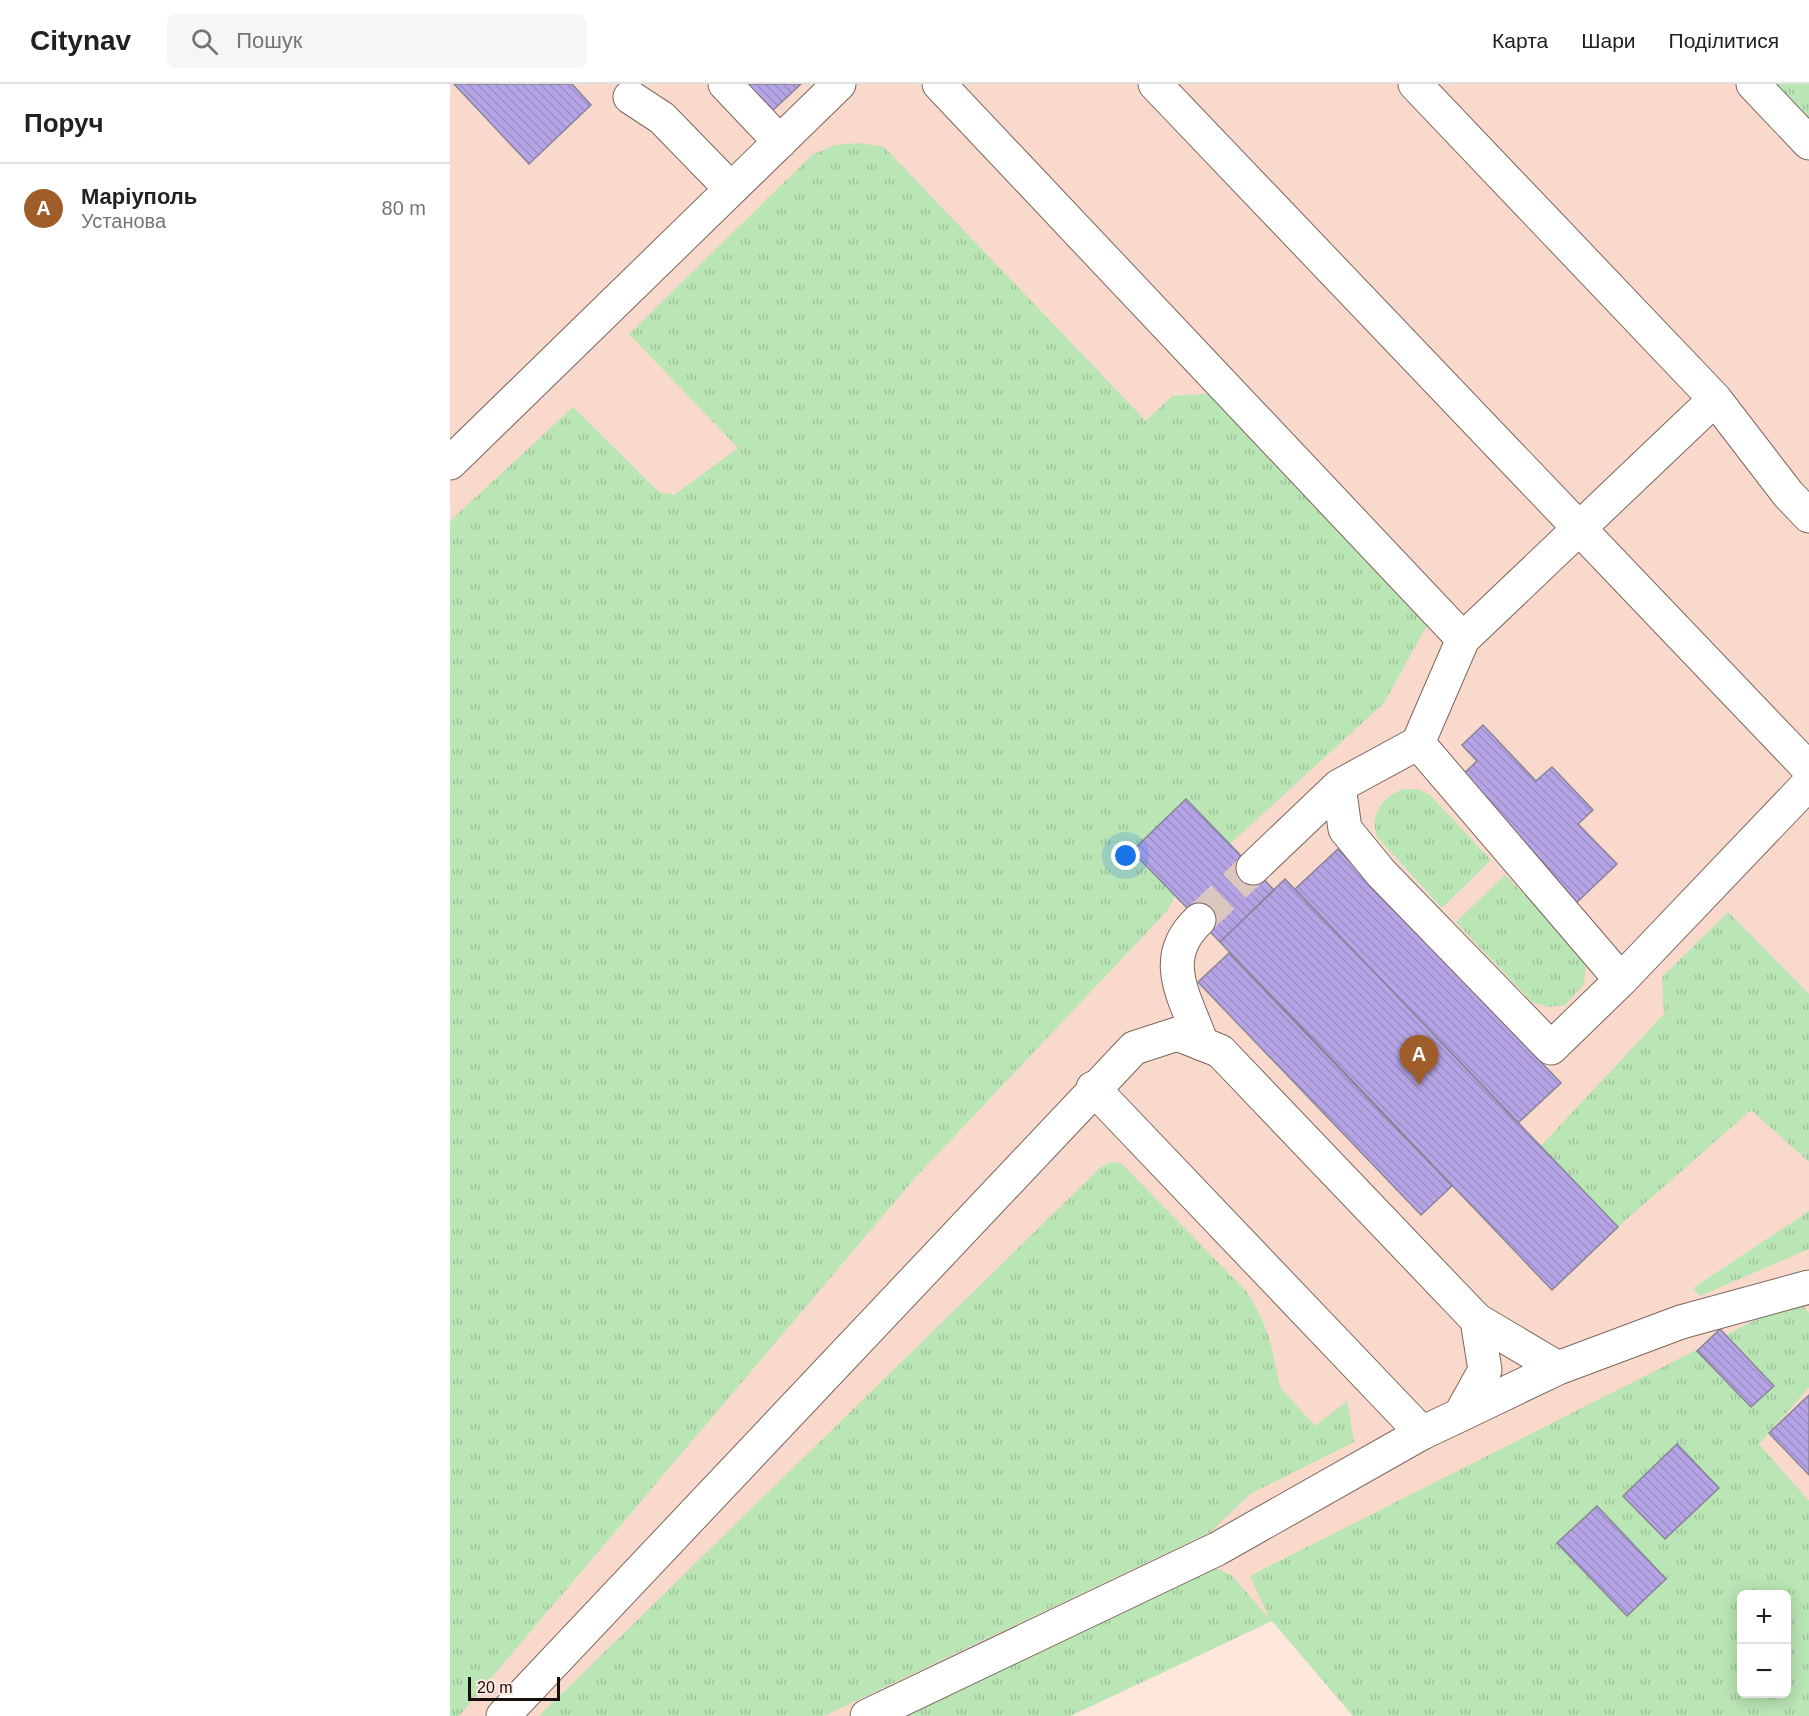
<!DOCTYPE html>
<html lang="uk">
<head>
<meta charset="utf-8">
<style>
	body { margin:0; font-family:Arial,sans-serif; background:#f6f6f6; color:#202124 }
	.controls { position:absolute; right:18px; bottom:18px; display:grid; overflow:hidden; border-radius:9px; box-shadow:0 3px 15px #0003 }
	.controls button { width:54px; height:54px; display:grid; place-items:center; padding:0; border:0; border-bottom:2px solid #e0e0e0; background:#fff; color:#202124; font:30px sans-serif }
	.scale { position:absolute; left:18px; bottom:15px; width:92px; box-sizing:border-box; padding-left:6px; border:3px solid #160f0c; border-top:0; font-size:16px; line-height:21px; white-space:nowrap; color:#160f0c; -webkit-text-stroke:4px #fee8dd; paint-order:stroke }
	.you { position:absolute; left:676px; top:772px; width:21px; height:21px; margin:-15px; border:4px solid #fff; border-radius:50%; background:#1a73e8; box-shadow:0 0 0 9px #1a73e833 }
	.badge { display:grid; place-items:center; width:39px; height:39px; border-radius:50%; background:#9f5e29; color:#fff; font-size:20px; font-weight:700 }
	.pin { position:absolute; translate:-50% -50px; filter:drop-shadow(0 2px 3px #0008) }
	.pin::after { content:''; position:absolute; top:32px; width:21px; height:18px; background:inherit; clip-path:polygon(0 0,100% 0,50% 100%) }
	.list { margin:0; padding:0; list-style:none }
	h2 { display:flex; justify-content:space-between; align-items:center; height:78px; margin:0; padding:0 24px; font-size:26px }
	h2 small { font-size:20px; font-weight:400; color:#757577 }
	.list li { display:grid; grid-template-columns:39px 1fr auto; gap:18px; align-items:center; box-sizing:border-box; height:90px; padding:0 24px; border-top:2px solid #e0e0e0 }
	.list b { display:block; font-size:22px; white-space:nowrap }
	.list p { margin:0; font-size:20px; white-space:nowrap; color:#757577 }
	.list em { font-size:20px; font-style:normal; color:#757577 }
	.icon { flex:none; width:33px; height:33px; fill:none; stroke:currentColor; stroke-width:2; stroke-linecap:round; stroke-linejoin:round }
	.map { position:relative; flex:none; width:1359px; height:1632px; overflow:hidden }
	header { display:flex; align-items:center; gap:36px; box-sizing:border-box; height:84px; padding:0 30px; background:#fff; border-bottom:2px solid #e0e0e0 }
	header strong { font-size:28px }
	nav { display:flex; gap:33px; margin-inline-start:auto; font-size:21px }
	.search { width:420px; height:54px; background:#f6f6f6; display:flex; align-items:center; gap:15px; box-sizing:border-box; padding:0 21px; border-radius:9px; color:#757577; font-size:22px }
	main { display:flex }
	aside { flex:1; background:#fff }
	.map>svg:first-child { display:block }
	.built { fill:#f8d9cc; fill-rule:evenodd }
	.grass { fill:url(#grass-tufts); fill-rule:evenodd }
	.building { fill:url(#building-back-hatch); stroke:#888396; stroke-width:1.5 }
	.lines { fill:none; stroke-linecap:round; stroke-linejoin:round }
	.minor-tunnel { stroke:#dbc7be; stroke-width:33; stroke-dasharray:33 16; stroke-linecap:butt }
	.minor-casing { stroke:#7b675e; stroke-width:35 }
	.major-casing { stroke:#7b675e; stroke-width:35 }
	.minor { stroke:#fff; stroke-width:33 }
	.major { stroke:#fff; stroke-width:33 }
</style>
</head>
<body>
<header>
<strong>Citynav</strong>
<div class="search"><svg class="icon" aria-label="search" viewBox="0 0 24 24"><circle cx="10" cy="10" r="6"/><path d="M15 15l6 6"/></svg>Пошук</div>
<nav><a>Карта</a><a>Шари</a><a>Поділитися</a></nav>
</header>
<main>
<aside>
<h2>Поруч<small></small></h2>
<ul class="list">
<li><span class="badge">A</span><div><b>Маріуполь</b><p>Установа</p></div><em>80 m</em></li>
</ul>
</aside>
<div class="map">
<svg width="1359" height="1632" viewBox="0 0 1359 1632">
	<defs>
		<pattern id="grass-tufts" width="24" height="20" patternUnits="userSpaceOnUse" patternTransform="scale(1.5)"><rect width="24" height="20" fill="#bae5b5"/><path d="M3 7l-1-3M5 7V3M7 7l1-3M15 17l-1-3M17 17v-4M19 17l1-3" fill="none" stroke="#9fc39a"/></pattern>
		<pattern id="building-back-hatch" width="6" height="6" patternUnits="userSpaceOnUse" patternTransform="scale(1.5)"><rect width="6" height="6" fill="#b6a5e6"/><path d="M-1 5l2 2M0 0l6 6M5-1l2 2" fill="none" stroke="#9c8dc4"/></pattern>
	</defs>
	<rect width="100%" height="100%" fill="#fee8dd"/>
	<path class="built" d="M0 0H1359V1632H903L822 1537 620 1632H0ZM1292 1510H1336V1610H1292Z"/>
	<path class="grass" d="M1325 0H1359V36Z
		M409 59 434 63 696 337 722 312 766 309 981 534 934 619 780 760 736 715 682 767 725 812 717 827 464 1095 9 1632H0V437L123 323 209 408 224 411 288 364 179 250 362 71 385 61Z
		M954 705H967L979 710 1041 776 992 824 927 753C920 730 932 712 954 705Z
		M1055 791 1132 870 1136 882 1134 900 1115 921 1098 923 1082 918 1006 838Z
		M1278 828 1359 910V1078L1301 1026 1168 1143 1090 1063 1214 930 1212 893Z
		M660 1078 671 1079 797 1208 810 1231 819 1253 830 1303 865 1342 897 1317 904 1358 800 1410 759 1449 374 1632H89L650 1084Z
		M1359 1127V1165L1250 1212 1243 1204Z
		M1347 1215 1359 1229V1303L1309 1360 1359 1417V1632H903L822 1537 620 1632H452L765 1484 781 1491 820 1535 800 1492ZM1292 1510H1336V1610H1292Z"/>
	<path class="building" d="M4 0H122L141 21 79 80Z
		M294 0H351L321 28Z
		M1033 641 1086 697 1102 683 1143 726 1128 740 1167 780 1124 821 1006 697 1027 677 1012 661Z
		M736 715 824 806 770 858 682 767Z
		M888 765 1111 999 1068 1039 845 805Z
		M835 795 1168 1143 1102 1206 770 858Z
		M779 869 1002 1102 971 1131 748 898Z
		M1270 1245 1324 1302 1301 1323 1247 1267Z
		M1359 1311V1391L1319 1349Z
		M1227 1360 1269 1404 1215 1455 1173 1412Z
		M1147 1422 1216 1495 1177 1532 1107 1459Z"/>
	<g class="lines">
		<path class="minor-tunnel" d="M749 836 803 784"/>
		<defs>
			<path id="minor" d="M275 0 330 58
				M489 0 1013 555
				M705 0 1359 685
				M965 0 1265 315 1338 410 1359 432
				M1303 0 1359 59
				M180 13 212 34 281 105
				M0 379 389 0
				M968 659 1171 896
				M889 702 895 745 931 789 1101 964 1171 896 1359 699
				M803 784 889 702 968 659 1013 555 1265 315
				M749 836C707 875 736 914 752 960
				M643 1004 972 1349
				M1027 1236 1108 1284
				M1010 1331 1108 1284 1231 1238 1359 1203"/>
			<path id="major" d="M53 1632 684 964 727 950 770 967 1027 1236 1035 1286 1010 1331 972 1349 767 1465 417 1632"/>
		</defs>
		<use href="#minor" class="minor-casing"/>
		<use href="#major" class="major-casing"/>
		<use href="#minor" class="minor"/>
		<use href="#major" class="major"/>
	</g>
</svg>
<div class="controls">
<button>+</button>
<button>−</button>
</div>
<div class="scale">20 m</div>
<div class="you"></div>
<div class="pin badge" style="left:969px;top:1001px">A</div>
</div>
</main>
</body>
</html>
